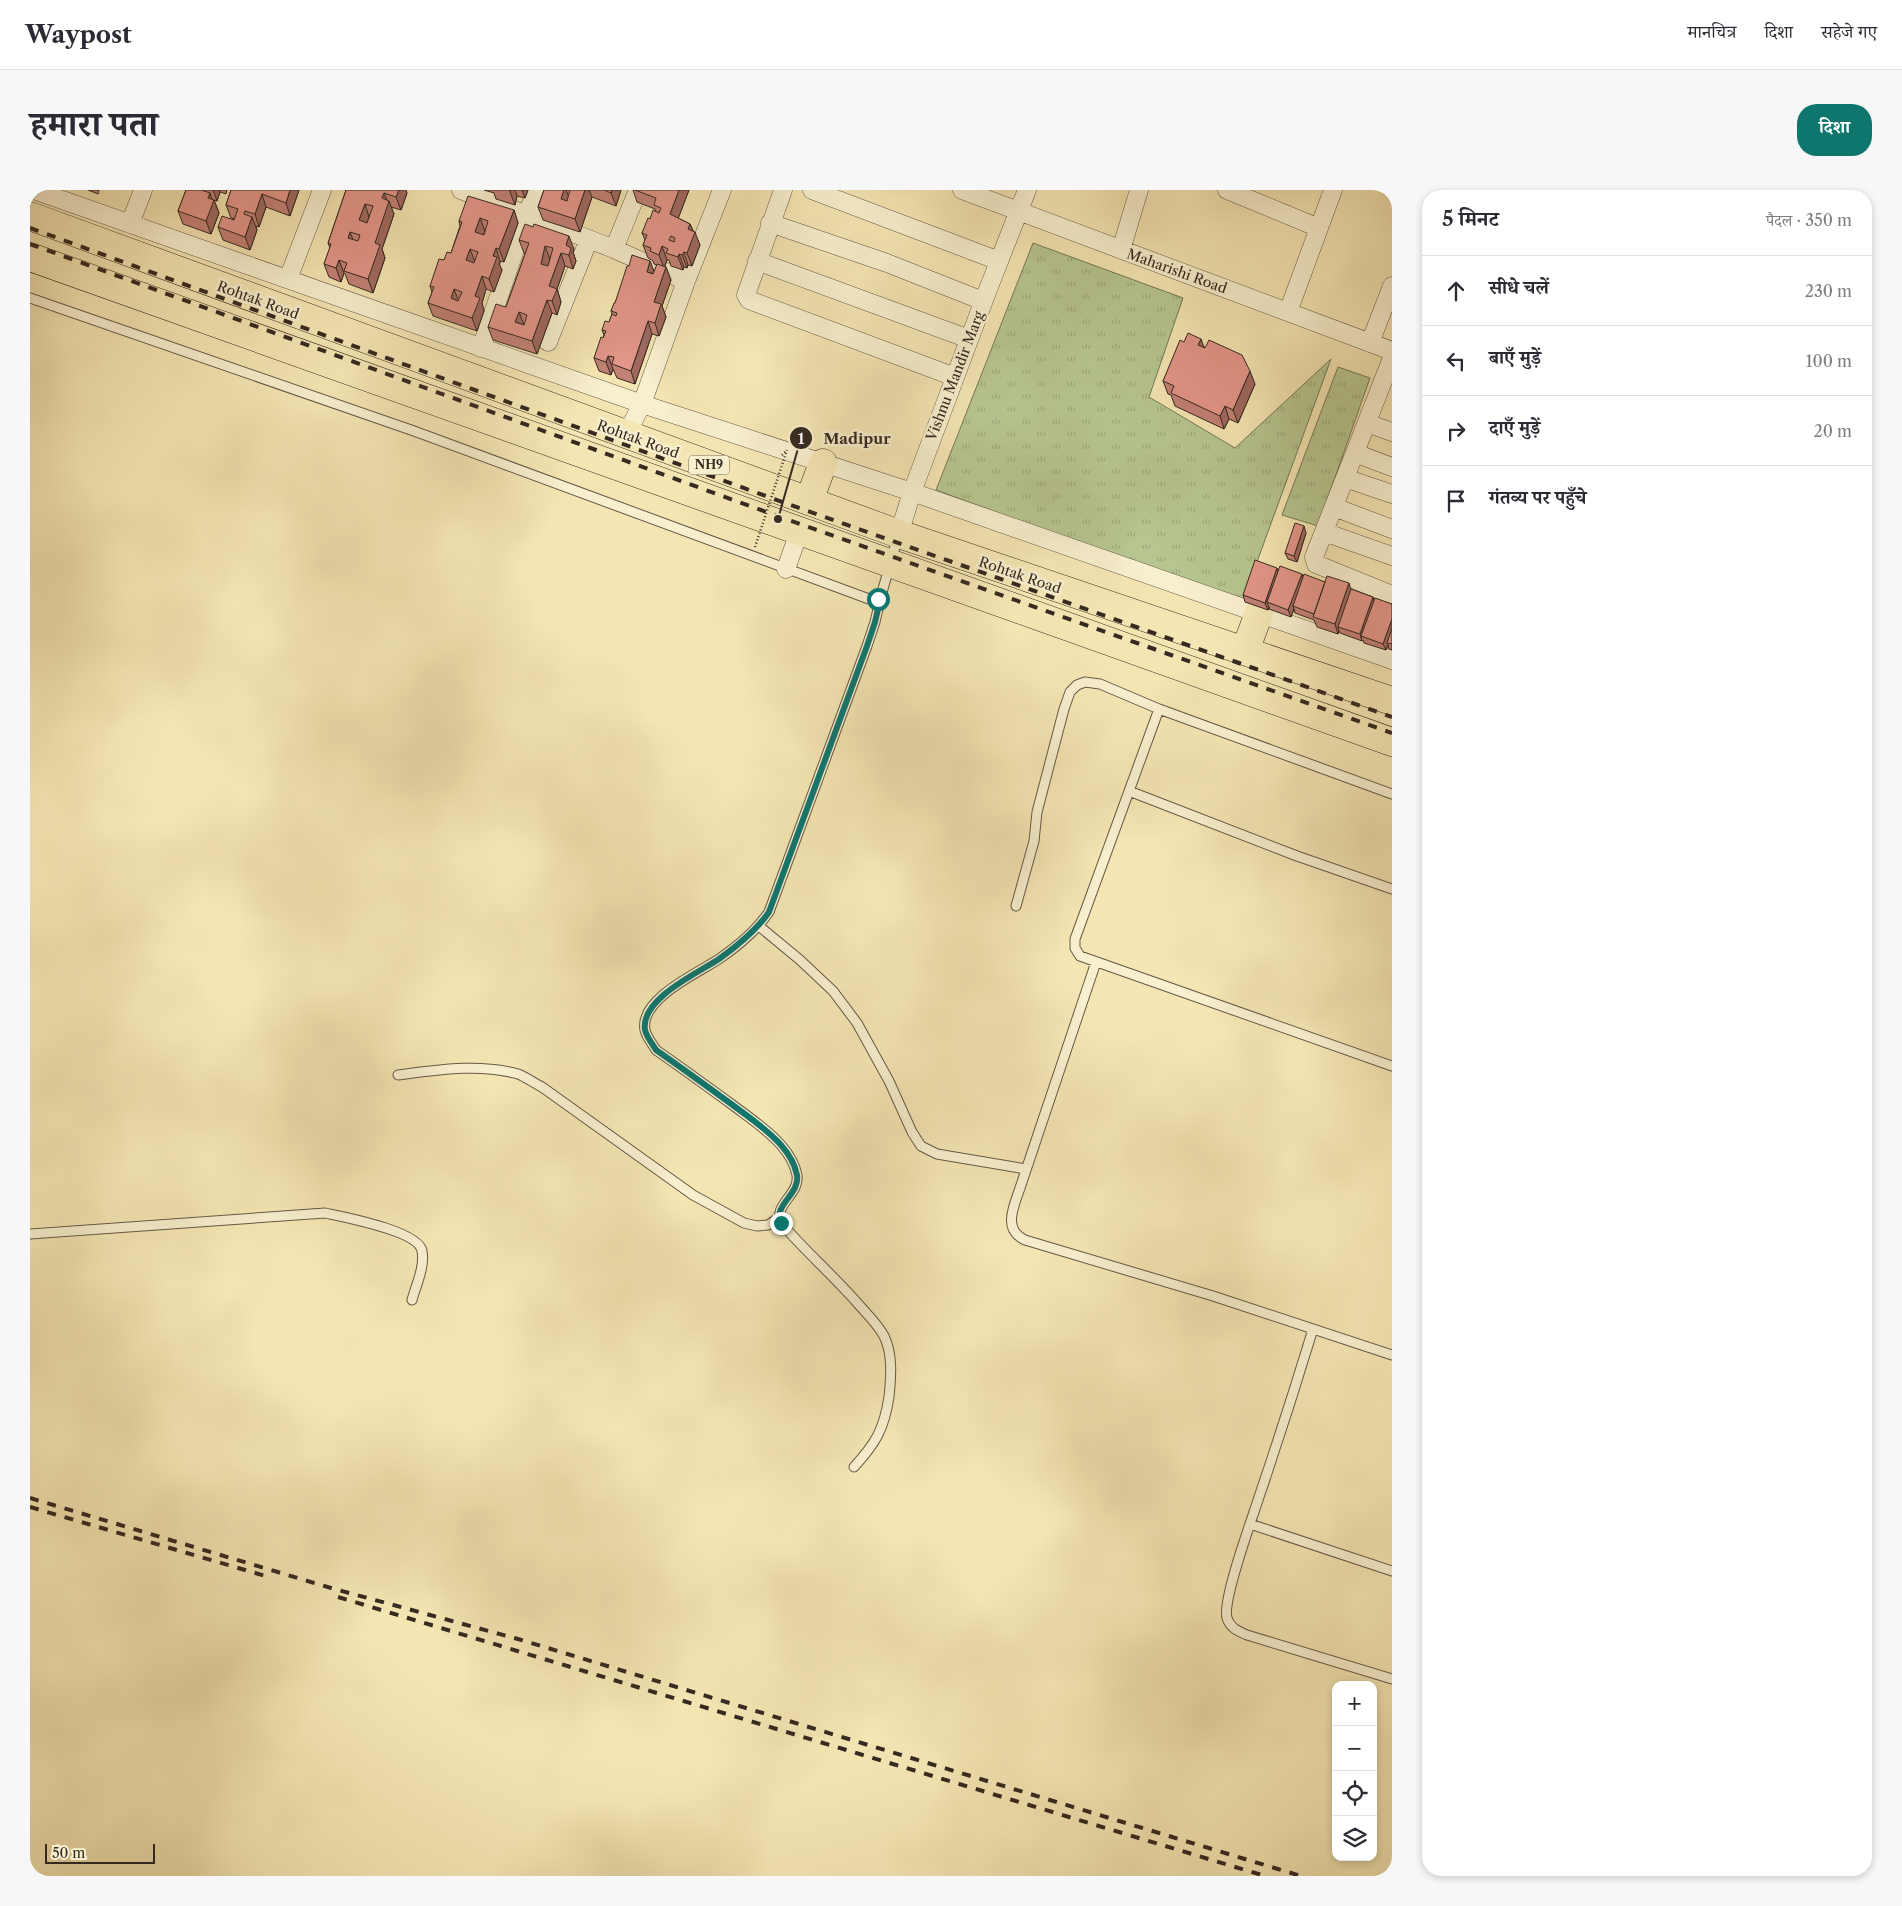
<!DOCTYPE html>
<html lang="hi">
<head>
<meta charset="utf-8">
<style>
	body { margin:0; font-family:"Libre Caslon Text","Noto Serif Devanagari",serif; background:#f7f7f7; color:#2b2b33 }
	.controls { position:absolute; right:15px; bottom:15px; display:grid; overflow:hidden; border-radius:10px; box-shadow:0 2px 8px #0003 }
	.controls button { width:45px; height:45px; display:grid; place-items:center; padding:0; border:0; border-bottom:1px solid #e1e1e2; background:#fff; color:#2b2b33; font:25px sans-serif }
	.scale { position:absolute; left:15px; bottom:12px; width:110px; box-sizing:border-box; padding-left:5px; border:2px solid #352921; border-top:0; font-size:14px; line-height:18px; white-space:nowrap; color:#352921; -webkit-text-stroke:4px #f8efce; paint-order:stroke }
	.stop { position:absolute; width:15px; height:15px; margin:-11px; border:4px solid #0f766e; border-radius:50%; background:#fff }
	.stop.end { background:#0f766e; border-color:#fff; box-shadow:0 1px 5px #0008 }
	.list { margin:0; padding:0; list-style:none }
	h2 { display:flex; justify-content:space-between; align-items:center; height:65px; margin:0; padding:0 20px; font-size:21px }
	h2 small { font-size:16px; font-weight:400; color:#7c7c81 }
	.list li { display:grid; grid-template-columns:32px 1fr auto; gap:15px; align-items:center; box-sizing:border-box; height:70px; padding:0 20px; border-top:1px solid #e1e1e2 }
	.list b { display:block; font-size:19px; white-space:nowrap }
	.list em { font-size:16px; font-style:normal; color:#7c7c81 }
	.icon { flex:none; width:28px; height:28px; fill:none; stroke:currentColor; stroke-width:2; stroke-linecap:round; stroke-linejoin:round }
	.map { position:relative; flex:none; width:1362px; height:1686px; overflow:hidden; border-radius:20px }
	header { display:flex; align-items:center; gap:30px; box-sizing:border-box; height:70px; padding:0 25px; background:#fff; border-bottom:1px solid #e1e1e2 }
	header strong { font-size:24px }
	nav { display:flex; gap:28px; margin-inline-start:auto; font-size:18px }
	.intro { display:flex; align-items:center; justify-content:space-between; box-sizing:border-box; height:120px; padding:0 30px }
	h1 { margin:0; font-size:35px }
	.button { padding:12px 22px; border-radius:20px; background:#0f766e; color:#fff; font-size:18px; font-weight:700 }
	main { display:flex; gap:30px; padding:0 30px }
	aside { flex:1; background:#fff; border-radius:20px; box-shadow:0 2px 8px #0003 }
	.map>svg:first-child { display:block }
	.park { fill:url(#park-tufts); stroke:#767858 }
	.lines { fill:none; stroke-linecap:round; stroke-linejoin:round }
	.service-casing { stroke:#655846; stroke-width:11 }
	.minor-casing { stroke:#655846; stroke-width:19 }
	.primary-casing { stroke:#352921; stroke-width:29 }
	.service { stroke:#f8efce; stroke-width:9 }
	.minor { stroke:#f8efce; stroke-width:18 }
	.primary { stroke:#f4e6b3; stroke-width:28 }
	.rail { stroke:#352921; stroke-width:4; stroke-dasharray:9 9; stroke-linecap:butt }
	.path-bridge { stroke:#352921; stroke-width:2.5; stroke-dasharray:1 2.5; stroke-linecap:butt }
	.wall { fill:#c38176; stroke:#352921 }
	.shaded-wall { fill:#9f6960; stroke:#352921 }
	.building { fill:#e39689; stroke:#352921; fill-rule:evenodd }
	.route { stroke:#0f766e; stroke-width:6 }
	.labels { text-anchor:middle; stroke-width:5; stroke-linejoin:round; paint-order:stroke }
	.shield { fill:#f8efce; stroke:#706455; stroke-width:1 }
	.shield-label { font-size:12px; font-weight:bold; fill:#352921 }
	.street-label { font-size:14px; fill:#352921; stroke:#f8efce }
	.leader { fill:none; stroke:#352921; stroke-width:2 }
	.callout-dot { fill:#352921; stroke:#f8efce; stroke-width:2 }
	.mark-label { font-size:15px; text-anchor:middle; font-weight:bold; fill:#fff }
	.callout-label { font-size:15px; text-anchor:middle; font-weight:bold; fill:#352921; stroke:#f8efce; stroke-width:5; stroke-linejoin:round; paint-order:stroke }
</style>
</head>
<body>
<header>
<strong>Waypost</strong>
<nav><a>मानचित्र</a><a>दिशा</a><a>सहेजे गए</a></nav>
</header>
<div class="intro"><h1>हमारा पता</h1><a class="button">दिशा</a></div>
<main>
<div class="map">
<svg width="1362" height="1686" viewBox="0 0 1362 1686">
	<defs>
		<pattern id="park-tufts" width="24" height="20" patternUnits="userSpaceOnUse" patternTransform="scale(1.25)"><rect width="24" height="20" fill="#b7c690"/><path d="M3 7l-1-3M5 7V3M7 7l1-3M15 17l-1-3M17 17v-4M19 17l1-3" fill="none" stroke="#9eaa7c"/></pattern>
	</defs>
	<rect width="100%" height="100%" fill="#f4e6b3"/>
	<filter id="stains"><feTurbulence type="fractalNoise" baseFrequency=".004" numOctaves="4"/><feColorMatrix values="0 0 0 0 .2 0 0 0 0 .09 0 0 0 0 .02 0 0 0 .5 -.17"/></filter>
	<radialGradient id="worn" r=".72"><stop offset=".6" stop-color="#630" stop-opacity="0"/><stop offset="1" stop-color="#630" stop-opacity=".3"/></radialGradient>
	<path class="park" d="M1003 53 1153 108 1119 207 1205 258 1301 169 1212 413 906 300Z
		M1308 177 1340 188 1288 336 1252 325Z"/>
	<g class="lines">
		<defs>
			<path id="service" d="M0 108 384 241 839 409H848L851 406 868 346
				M1099 601 1267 666 1362 699
				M1362 604 1129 519 1045 749V758L1050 766 1362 876
				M986 716 1004 651 1007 622 1034 519 1040 502 1047 495 1055 492 1070 494 1129 519
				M729 736 770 770 803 801 827 833 859 891 882 942 891 956 907 964 996 979
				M1066 772 991 995C985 1014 971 1039 995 1050L1183 1106 1362 1165
				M368 885C407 880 449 873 488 884 496 887 504 893 512 897L663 1005 714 1033 727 1036 738 1035 749 1028
				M0 1044 295 1023C313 1027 389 1041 392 1061 395 1077 386 1095 382 1110
				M1283 1139C1266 1195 1248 1251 1229 1307 1222 1329 1192 1410 1197 1428 1200 1438 1208 1441 1217 1445L1362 1489
				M824 1277C846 1253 854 1239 859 1207 861 1187 863 1164 854 1146 848 1135 839 1126 830 1116 805 1087 776 1062 751 1033 743 1014 770 1005 767 985 765 975 758 963 751 955 738 940 720 928 704 916 678 897 652 878 626 860 622 853 617 848 615 840 609 809 668 783 689 769 708 756 726 741 739 722L837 456 845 432 851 406
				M1220 1334 1362 1381"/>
			<path id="minor" d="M4 0 612 214 882 302 1362 470
				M431 0 497 25 506 0
				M753 0 716 105 719 110 925 187
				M782 0 969 71
				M932 0 1362 161
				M1197 0 1289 38
				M740 33 857 73 953 111
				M100 34 113 0
				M1091 60 1109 0
				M727 71 939 149
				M258 89 292 0
				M656 91 692 0
				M1258 122 1303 0
				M518 152 559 49
				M1340 153 1362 96
				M451 158 497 25 584 59
				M1362 168 1284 367 1286 374 1362 405
				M1337 233 1362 242
				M596 245 612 214 656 91 584 59 608 0
				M1325 263 1362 277
				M1315 288 1362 304
				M1304 317 1362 339
				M1294 342 1362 366
				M869 344 882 302 957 102 997 0
				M756 379 769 342"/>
			<path id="primary" d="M0 26 869 344 1362 511
				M0 67 1362 552
				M779 311 793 273
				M1215 461 1229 423"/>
		</defs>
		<use href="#service" class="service-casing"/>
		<use href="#minor" class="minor-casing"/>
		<use href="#primary" class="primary-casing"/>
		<use href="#service" class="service"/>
		<use href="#minor" class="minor"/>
		<use href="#primary" class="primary"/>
		<path class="rail" d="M0 38 755 313 1362 527
			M0 54 750 327 1362 543
			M0 1308 301 1398 488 1449 1271 1686
			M0 1317 239 1387
			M308 1407 1235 1686"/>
		<path class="path-bridge" d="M752 265 756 261
			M725 357 757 260"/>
	</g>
	<path class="wall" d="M58 0H69L68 4Z
		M156 0H197L196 4 190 2 187 11 184 10 189 23 181 44 153 34 148 21Z
		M201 0H269L260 26 236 17 229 37 226 36 227 40 220 60 193 50 188 37 204 30V29L201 28 196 15Z
		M316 0 377 3 371 20 361 17 364 24 352 59 355 68 343 103 319 94 315 84 314 83 311 92 299 87 294 74 300 58 298 53Z
		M454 0H498L495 8 487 6 485 15 466 9 464 3Z
		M514 0H591L586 16 562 7 550 42 513 30 508 17Z
		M603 0H659L648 28 660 34 670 55 662 76 658 75 657 78 654 77 653 80 641 76 639 70H637L635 76 636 77 641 90 632 116 636 127 629 146 622 144 605 194 587 188 583 179 581 185 569 181 564 168 574 145 572 140 579 132 582 124 581 121 585 113 599 76 620 71 624 82 627 75 624 74 623 71 618 68 613 55 615 50 612 43 620 29 626 22 625 19 607 12Z
		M484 20 488 33 474 72 470 71 469 74 472 80 464 102 456 99 452 113 454 121 447 141 403 126 398 113 402 102 400 96 414 70 421 63 430 36 429 31Z
		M489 50 544 59 543 62 546 71 543 79 535 76 527 99 531 112 527 125 522 123 507 164 463 150 458 137 476 117 495 64 494 63Z
		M1154 152 1174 157 1225 194 1208 233 1199 229 1194 239 1145 216 1141 205 1138 204 1133 191Z
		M1276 343 1267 372 1258 369 1255 363Z
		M1248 381 1273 387 1295 392 1343 407 1344 410 1362 414V460L1359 459 1358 455 1356 460 1334 453 1333 450 1332 451 1310 443 1309 441 1308 444 1287 437 1284 430 1265 423 1264 419 1261 427 1239 419V417L1238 420 1215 412 1213 405Z"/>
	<path class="shaded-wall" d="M183 0H189L190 2 187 11Z
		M260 0H269L260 26 256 13Z
		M369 0H376L377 3 371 20 366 7Z
		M480 0H485L487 6 485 15 480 2Z
		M492 0H498L495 8Z
		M534 0H536L540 10 536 22 531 9Z
		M555 0H559L562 7 550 42 545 29Z
		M582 0H591L586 16 581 3Z
		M649 0H659L645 37 640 24Z
		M180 3 183 12 184 10 189 23 181 44 176 31 178 8Z
		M354 3 358 13 359 11 364 24 352 59 355 68 343 103 338 89 352 8Z
		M232 4 236 17 229 37 225 24Z
		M335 14 339 27 334 43 329 30Z
		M484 20 488 33 474 72 469 59Z
		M222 27 227 40 220 60 215 47Z
		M450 28 455 41 450 55 445 42Z
		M660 34 664 44 665 42 670 55 662 76 657 63 658 39Z
		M320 42 325 55 318 48Z
		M539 46 544 59 543 62 546 71 543 79 536 55Z
		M515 56 520 69 515 87 511 74Z
		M632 56 637 70 634 78 629 65Z
		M466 58 470 71 469 74 472 80 464 102 459 89 463 66Z
		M440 59 445 72 441 83 436 70Z
		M654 62 658 75 657 78 652 65Z
		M531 63 535 76 527 99 531 112 527 125 522 111 519 96Z
		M649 64 654 77 653 80 648 67Z
		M309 70 314 83 311 92 306 78Z
		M620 71 625 84 617 82Z
		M636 77 641 90 632 116 636 127 629 146 625 133 624 112Z
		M452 86 456 99 452 113 454 121 447 141 442 128 445 106Z
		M424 99 429 112 421 108Z
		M517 110 522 123 507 164 502 151Z
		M489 122 494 135 485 132Z
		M618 131 622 144 605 194 601 181Z
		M1171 149 1176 162 1168 155Z
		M578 166 583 179 581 185 576 172Z
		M1220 181 1225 194 1208 233 1203 220Z
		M1195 216 1199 229 1194 239 1190 226Z
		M1274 336 1276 343 1267 372 1264 366Z
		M1247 378 1249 384 1237 412 1239 417 1238 420 1235 413Z
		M1272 384 1274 391 1263 416 1264 419 1261 427 1258 420Z
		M1319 393 1322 403 1308 437 1309 441 1308 444 1305 434Z
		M1343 407 1345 414 1331 446 1332 451 1330 444Z
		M1362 429V443L1357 453 1358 455 1356 460 1353 454Z"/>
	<path class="building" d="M156 0H171L180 3 178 8 184 10 176 31 148 21Z
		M201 0H260L256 13 232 4 225 24 215 21 214 24 222 27 215 47 188 37 192 26 204 30 208 19 196 15Z
		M316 0H369L366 7 354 3 352 8 359 11 345 53 350 55 338 89 314 81 317 73 309 70 306 78 294 74 301 54 298 53ZM335 14 343 16 337 33 329 30ZM320 42 330 45 328 51 318 48Z
		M514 0H534L531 9 537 11 540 0H555L545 29 508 17Z
		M574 0H582L581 3Z
		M605 0H649L640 24 660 34 658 39 665 42 657 63 654 62 652 65 649 64 648 67 636 63 638 59 632 56 629 65 620 61 621 58 613 55 617 45 612 43 618 28 620 29 623 20 629 23 631 18 624 15 626 8ZM641 46 645 48 644 52 639 50Z
		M438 6 484 20 469 59 466 58 463 66 467 67 459 89 452 86 445 106 450 108 442 128 398 113 404 97 400 96 409 69 414 70 417 62 421 63 432 32 429 31ZM450 28 458 31 454 45 445 42ZM440 59 448 62 444 73 436 70ZM424 99 432 102 428 111 421 108Z
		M495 34 503 37 504 34 539 46 536 55 541 58 539 65 531 63 519 96 527 99 522 111 517 110 502 151 458 137 466 114 476 117 499 53 489 50ZM515 56 523 58 518 76 511 74ZM489 122 497 125 494 135 485 132Z
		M602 65 620 71 617 82 623 84 627 74 636 77 624 112 631 114 625 133 618 131 601 181 582 174 584 167 578 166 576 172 564 168 571 147 573 148 576 141 572 140 575 131 579 132 582 124 586 126 587 123 581 121 584 113H585L597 76H599Z
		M1158 143 1171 149 1168 155 1175 158 1179 150 1212 165 1220 181 1203 220 1195 216 1190 226 1141 203 1144 196 1133 191 1150 150 1154 152Z
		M1265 333 1274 336 1264 366 1255 363Z
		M1225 370 1247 378 1235 413 1213 405Z
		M1250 376 1272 384 1258 420 1237 412Z
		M1274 384 1295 392 1284 424 1263 416Z
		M1297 386 1319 393 1305 434 1283 427Z
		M1321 399 1343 407 1330 444 1308 437Z
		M1345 408 1362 414V429L1353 454 1331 446Z
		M1362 438V454L1357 453Z"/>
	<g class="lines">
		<path class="route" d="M751 1033C743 1014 770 1005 767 985 765 975 758 963 751 955 738 940 720 928 704 916 678 897 652 878 626 860 622 853 617 848 615 840 610 809 668 783 689 769 707 756 726 741 739 722L837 456 845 432 851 406 848 409"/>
	</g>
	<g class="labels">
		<rect class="shield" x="659" y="265.5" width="40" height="19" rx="4"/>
		<g class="shield-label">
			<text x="679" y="279">NH9</text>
		</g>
		<g class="street-label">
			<text transform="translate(1147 81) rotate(20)" y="5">Maharishi Road</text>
			<text transform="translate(228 110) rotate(20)" y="5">Rohtak Road</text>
			<text transform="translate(925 186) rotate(-69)" y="5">Vishnu Mandir Marg</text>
			<text transform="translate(608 249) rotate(20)" y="5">Rohtak Road</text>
			<text transform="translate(990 385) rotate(19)" y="5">Rohtak Road</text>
		</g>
	</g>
	<path class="leader" d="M748 329L771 248"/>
	<g class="callout-dot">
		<circle cx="748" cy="329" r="5"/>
		<circle cx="771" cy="248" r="12"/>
	</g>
	<g class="mark-label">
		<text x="771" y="254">1</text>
	</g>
	<g class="callout-label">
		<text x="827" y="254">Madipur</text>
	</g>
	<rect width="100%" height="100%" filter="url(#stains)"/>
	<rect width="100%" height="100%" fill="url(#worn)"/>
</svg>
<div class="controls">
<button>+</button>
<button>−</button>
<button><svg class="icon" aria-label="locate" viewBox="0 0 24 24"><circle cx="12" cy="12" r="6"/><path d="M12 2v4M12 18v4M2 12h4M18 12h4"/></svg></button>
<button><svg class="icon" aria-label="layers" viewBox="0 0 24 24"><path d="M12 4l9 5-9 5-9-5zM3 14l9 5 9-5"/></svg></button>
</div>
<div class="scale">50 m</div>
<div class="stop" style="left:848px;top:409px"></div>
<div class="stop end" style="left:751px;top:1033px"></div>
</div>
<aside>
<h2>5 मिनट<small>पैदल · 350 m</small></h2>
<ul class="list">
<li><svg class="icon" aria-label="ahead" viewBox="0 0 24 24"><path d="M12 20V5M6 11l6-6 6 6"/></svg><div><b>सीधे चलें</b></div><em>230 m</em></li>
<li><svg class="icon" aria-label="left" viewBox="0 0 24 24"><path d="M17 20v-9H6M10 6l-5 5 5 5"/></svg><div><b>बाएँ मुड़ें</b></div><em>100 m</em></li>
<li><svg class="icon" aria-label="right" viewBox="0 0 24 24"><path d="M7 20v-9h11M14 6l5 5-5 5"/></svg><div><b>दाएँ मुड़ें</b></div><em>20 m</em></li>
<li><svg class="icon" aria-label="arrive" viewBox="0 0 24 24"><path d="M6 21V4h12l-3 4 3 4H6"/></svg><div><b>गंतव्य पर पहुँचे</b></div></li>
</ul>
</aside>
</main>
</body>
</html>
